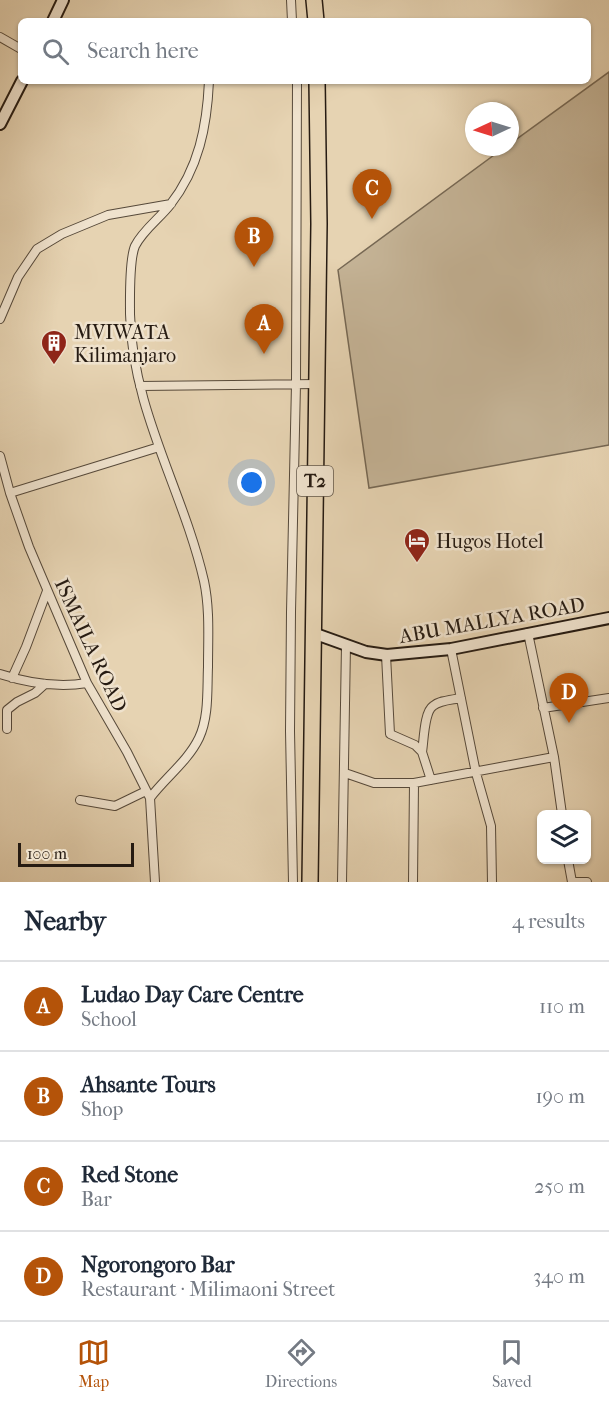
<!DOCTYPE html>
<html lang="en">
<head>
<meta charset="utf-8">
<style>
	body { margin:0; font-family:"IM FELL French Canon",serif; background:#f6f6f7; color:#1f2937 }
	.controls { position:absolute; right:18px; bottom:18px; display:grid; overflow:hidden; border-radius:9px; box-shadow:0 2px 4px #0004 }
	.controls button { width:54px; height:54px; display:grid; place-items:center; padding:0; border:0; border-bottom:2px solid #e0e1e3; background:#fff; color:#1f2937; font:30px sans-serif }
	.compass { position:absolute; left:465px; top:102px; width:54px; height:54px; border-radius:50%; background:#fff; box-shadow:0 2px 4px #0004; rotate:266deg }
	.scale { position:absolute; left:18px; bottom:15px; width:116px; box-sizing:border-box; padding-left:6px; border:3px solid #261b12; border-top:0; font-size:16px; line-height:21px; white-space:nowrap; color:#261b12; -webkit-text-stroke:4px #efe2cd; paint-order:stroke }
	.you { position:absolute; left:252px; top:483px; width:21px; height:21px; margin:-15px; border:4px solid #fff; border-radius:50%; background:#1a73e8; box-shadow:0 0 0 9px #1a73e833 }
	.badge { display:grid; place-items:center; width:39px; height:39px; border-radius:50%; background:#b45309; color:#fff; font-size:20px; font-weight:700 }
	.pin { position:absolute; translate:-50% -50px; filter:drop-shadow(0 2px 3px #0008) }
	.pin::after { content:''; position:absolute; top:32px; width:21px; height:18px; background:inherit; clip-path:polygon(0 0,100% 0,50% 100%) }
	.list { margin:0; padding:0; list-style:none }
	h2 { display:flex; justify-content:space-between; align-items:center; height:78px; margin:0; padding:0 24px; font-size:26px }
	h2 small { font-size:20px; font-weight:400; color:#747a83 }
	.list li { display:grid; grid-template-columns:39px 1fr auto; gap:18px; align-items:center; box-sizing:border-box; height:90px; padding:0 24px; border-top:2px solid #e0e1e3 }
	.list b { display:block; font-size:22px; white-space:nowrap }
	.list p { margin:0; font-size:20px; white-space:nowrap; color:#747a83 }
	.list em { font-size:20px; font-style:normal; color:#747a83 }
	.icon { flex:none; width:33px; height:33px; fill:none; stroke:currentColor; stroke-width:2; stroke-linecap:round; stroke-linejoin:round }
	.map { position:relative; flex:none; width:609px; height:882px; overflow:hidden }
	.search { position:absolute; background:#fff; box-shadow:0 2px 4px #0004; left:18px; right:18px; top:18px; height:66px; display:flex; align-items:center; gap:15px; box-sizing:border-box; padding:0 21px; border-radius:9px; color:#747a83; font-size:22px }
	.sheet { height:438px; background:#fff }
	nav { display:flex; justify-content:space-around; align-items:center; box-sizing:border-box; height:84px; border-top:2px solid #e0e1e3; background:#fff; font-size:16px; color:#747a83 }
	nav a { display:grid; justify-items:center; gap:3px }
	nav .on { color:#b45309 }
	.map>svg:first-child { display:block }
	.green { fill:#c5b497; stroke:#766854; stroke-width:1.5 }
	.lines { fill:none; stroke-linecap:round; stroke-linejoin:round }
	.street-casing { stroke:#56493a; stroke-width:10 }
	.secondary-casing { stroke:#261b12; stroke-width:14 }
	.highway-casing { stroke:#261b12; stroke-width:18 }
	.street { stroke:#efe2cd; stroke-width:8 }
	.secondary { stroke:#efe2cd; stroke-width:10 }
	.highway { stroke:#e6d3b2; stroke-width:15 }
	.labels { text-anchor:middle; stroke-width:5; stroke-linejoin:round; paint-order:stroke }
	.shield { fill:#efe2cd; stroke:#62574a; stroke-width:1.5 }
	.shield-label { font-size:18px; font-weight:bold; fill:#261b12 }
	.poi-label { font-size:20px; fill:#261b12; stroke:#efe2cd; text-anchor:start }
	.street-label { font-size:20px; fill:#261b12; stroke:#efe2cd }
</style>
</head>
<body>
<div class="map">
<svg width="609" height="882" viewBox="0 0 609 882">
	<rect width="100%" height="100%" fill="#e6d3b2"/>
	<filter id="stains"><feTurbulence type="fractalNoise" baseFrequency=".00333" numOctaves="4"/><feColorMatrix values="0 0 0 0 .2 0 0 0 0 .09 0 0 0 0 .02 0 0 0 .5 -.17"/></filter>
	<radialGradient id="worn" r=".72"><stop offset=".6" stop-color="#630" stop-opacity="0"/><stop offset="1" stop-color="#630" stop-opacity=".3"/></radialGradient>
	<path class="green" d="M609 72V445L369 488 338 270 505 147H510V144Z"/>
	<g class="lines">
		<defs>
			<path id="street" d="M291 0 292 21
				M0 37 21 49
				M0 319 18 277 37 249 62 234 108 215 171 204
				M140 386 316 384
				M0 456 10 493 29 547 87 683 127 752 150 798 155 882
				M10 493 159 447
				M528 633 554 757 562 814
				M451 649 476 773 491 826 492 882
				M386 655 390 734 415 745 422 752 431 780
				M0 674C28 683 58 688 87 683
				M12 678 26 647 47 591
				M543 708 609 698
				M7 729V710L17 702 35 693 45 684
				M422 752C424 740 424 712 433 706 440 700 452 700 461 698
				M345 773 374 783H414L554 757
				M150 798C165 778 188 761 199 738 209 717 207 690 208 667 208 638 210 609 204 581 183 490 132 410 130 314 130 298 129 260 135 246 143 230 160 218 170 205 199 168 207 126 209 81
				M80 800 115 806 146 791
				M568 860 572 882
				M293 882 290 731 291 612 296 384 297 81
				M342 882 346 645
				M413 882 414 783
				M572 882H587"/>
			<path id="secondary" d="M53 21 63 0
				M0 124 22 81
				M313 633 366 652 387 655 451 649 609 618"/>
			<path id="highway" d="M314 0 316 21
				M310 882 319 224 317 81"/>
		</defs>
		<use href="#street" class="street-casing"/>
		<use href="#secondary" class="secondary-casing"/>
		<use href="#highway" class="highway-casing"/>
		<use href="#street" class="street"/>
		<use href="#secondary" class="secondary"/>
		<use href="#highway" class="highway"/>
	</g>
	<defs>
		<symbol id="building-pin" viewBox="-11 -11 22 30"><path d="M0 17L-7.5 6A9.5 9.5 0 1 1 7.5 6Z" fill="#8f2418" stroke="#efe2cd"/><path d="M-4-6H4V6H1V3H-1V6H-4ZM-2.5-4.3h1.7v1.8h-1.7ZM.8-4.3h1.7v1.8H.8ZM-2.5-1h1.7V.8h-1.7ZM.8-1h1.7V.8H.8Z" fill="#fff"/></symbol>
		<symbol id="hotel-pin" viewBox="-11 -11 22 30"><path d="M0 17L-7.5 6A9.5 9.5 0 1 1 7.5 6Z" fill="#8f2418" stroke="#efe2cd"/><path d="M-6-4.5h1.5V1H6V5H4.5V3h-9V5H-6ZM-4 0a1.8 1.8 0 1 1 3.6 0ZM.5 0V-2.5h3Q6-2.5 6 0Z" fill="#fff"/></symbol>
	</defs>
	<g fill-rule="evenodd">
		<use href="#building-pin" x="39" y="328" width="30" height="40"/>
		<use href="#hotel-pin" x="402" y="526" width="30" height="40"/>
	</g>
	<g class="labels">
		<rect class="shield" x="297" y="466" width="36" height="30" rx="4.5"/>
		<g class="shield-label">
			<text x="315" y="487">T2</text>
		</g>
		<g class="poi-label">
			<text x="74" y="339">MVIWATA<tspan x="74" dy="23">Kilimanjaro</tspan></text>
			<text x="436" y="548">Hugos Hotel</text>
		</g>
		<g class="street-label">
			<text transform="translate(492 620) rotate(-10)" y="7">ABU MALLYA ROAD</text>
			<text transform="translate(91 645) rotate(65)" y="7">ISMAILA ROAD</text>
		</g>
	</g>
	<rect width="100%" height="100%" filter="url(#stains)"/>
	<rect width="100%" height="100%" fill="url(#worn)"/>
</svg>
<div class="controls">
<button><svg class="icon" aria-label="layers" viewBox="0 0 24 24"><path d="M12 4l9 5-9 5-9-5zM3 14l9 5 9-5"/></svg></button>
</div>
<svg class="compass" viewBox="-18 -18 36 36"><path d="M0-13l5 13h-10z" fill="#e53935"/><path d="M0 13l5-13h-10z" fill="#747a83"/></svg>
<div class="scale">100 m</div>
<div class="you"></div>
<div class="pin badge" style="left:264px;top:354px">A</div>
<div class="pin badge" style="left:254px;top:267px">B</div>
<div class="pin badge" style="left:372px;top:219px">C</div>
<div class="pin badge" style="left:569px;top:723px">D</div>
<div class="search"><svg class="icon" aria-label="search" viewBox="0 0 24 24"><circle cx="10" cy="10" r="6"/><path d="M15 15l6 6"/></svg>Search here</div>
</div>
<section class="sheet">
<h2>Nearby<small>4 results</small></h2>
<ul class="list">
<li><span class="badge">A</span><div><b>Ludao Day Care Centre</b><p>School</p></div><em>110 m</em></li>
<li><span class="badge">B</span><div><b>Ahsante Tours</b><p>Shop</p></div><em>190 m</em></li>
<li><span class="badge">C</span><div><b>Red Stone</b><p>Bar</p></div><em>250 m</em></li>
<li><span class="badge">D</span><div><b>Ngorongoro Bar</b><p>Restaurant · Milimaoni Street</p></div><em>340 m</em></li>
</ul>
</section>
<nav>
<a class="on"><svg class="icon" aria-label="map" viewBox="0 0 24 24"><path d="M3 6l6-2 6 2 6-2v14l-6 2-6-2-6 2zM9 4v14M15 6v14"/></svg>Map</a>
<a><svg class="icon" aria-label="directions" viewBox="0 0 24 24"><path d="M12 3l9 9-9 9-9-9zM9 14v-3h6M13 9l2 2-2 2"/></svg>Directions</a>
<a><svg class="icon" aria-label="saved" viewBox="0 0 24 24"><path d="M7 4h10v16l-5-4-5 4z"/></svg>Saved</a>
</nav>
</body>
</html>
